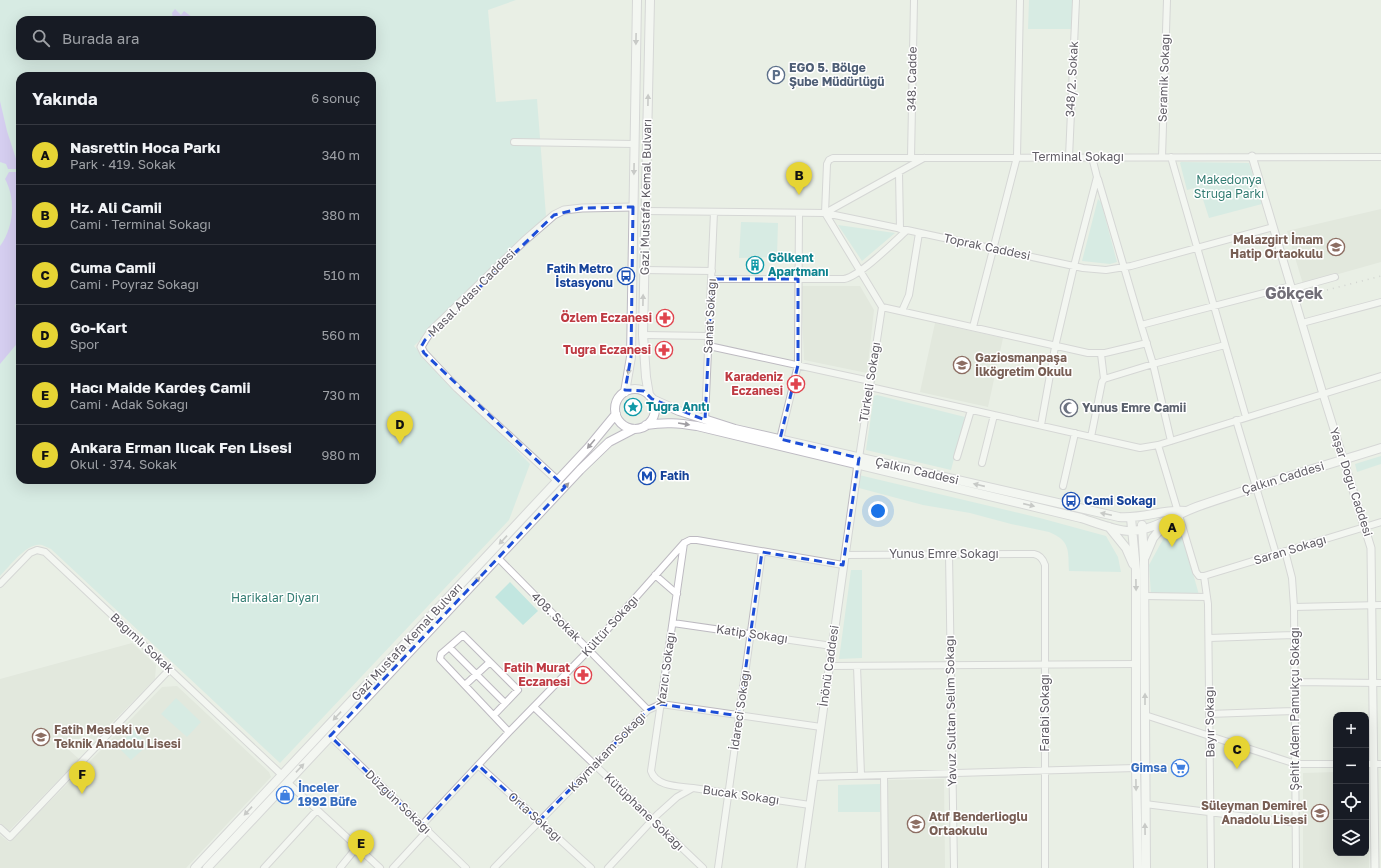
<!DOCTYPE html>
<html lang="tr">
<head>
<meta charset="utf-8">
<style>
	body { margin:0; font-family:"Golos Text",sans-serif; background:#242831; color:#f1f3f6 }
	.controls { position:absolute; right:12px; bottom:12px; display:grid; overflow:hidden; border-radius:8px; box-shadow:0 4px 16px #0002 }
	.controls button { width:36px; height:36px; display:grid; place-items:center; padding:0; border:0; border-bottom:1px solid #363941; background:#171b24; color:#f1f3f6; font:20px sans-serif }
	.you { position:absolute; left:878px; top:511px; width:14px; height:14px; margin:-10px; border:3px solid #fff; border-radius:50%; background:#1a73e8; box-shadow:0 0 0 6px #1a73e833 }
	.badge { display:grid; place-items:center; width:26px; height:26px; border-radius:50%; background:#e6d434; color:#111; font-size:13px; font-weight:700 }
	.pin { position:absolute; translate:-50% -33px; filter:drop-shadow(0 1px 2px #0008) }
	.pin::after { content:''; position:absolute; top:21px; width:14px; height:12px; background:inherit; clip-path:polygon(0 0,100% 0,50% 100%) }
	.list { margin:0; padding:0; list-style:none }
	h2 { display:flex; justify-content:space-between; align-items:center; height:52px; margin:0; padding:0 16px; font-size:17px }
	h2 small { font-size:13px; font-weight:400; color:#9ea1a6 }
	.list li { display:grid; grid-template-columns:26px 1fr auto; gap:12px; align-items:center; box-sizing:border-box; height:60px; padding:0 16px; border-top:1px solid #363941 }
	.list b { display:block; font-size:15px; white-space:nowrap }
	.list p { margin:0; font-size:13px; white-space:nowrap; color:#9ea1a6 }
	.list em { font-size:13px; font-style:normal; color:#9ea1a6 }
	.icon { flex:none; width:22px; height:22px; fill:none; stroke:currentColor; stroke-width:2; stroke-linecap:round; stroke-linejoin:round }
	.map { position:relative; flex:none; width:1381px; height:868px; overflow:hidden }
	.search { position:absolute; background:#171b24; box-shadow:0 4px 16px #0002; left:16px; top:16px; width:360px; height:44px; display:flex; align-items:center; gap:10px; box-sizing:border-box; padding:0 14px; border-radius:12px; color:#9ea1a6; font-size:15px }
	.panel { position:absolute; background:#171b24; box-shadow:0 4px 16px #0002; left:16px; top:72px; width:360px; height:412px; border-radius:12px }
	.map>svg:first-child { display:block }
	.education { fill:#d9dfd3 }
	.green { fill:#c2e6e0; fill-rule:evenodd }
	.water { fill:#bda7fd }
	.lines { fill:none; stroke-linecap:round; stroke-linejoin:round }
	.minor-casing { stroke:#bdbac1; stroke-width:8 }
	.tertiary-casing { stroke:#bdbac1; stroke-width:9 }
	.secondary-casing { stroke:#bebbc3; stroke-width:10 }
	.minor { stroke:#fff; stroke-width:6 }
	.tertiary { stroke:#fff; stroke-width:7 }
	.secondary { stroke:#fff; stroke-width:8 }
	.rail { stroke:#b4b4b5; stroke-width:1.5; stroke-dasharray:1 5; stroke-linecap:butt }
	.oneway { fill:#a09ea3 }
	.marked { fill:none; stroke:#1d4ed8; stroke-width:3; stroke-dasharray:8 5; stroke-linejoin:round }
	.labels { text-anchor:middle; stroke-width:3; stroke-linejoin:round; paint-order:stroke }
	.service-label { font-size:12px; font-weight:bold; fill:#4e5e75; stroke:#fff; text-anchor:start }
	.street-label { font-size:12px; fill:#605d65; stroke:#fff }
	.park-label { font-size:12px; fill:#347d73; stroke:#fff }
	.education-label { font-size:12px; font-weight:bold; fill:#785e54; stroke:#fff; text-anchor:start }
	.culture-label { font-size:12px; font-weight:bold; fill:#0d838f; stroke:#fff; text-anchor:start }
	.transit-label { font-size:12px; font-weight:bold; fill:#164399; stroke:#fff; text-anchor:start }
	.health-label { font-size:12px; font-weight:bold; fill:#be3a42; stroke:#fff; text-anchor:end }
	.worship-label { font-size:12px; font-weight:bold; fill:#5b616d; stroke:#fff; text-anchor:start }
	.shop-label { font-size:12px; font-weight:bold; fill:#366cbe; stroke:#fff; text-anchor:end }
	.district-label { font-size:16px; font-weight:bold; fill:#716e77; stroke:#fff }
</style>
</head>
<body>
<div class="map">
<svg width="1381" height="868" viewBox="0 0 1381 868">
	<rect width="100%" height="100%" fill="#e9efe5"/>
	<path class="education" d="M1381 209V262L1303 284 1287 231Z
		M803 286H860L874 310 867 373 804 360 801 287Z
		M935 323 1003 338 988 407 920 392Z
		M132 643 156 665 155 679 94 741 85 733 69 750 79 759 8 832 0 823V679Z
		M177 686 269 772 271 777 186 868H0V835L9 842 106 745 162 687Z
		M1336 772V853H1366V772H1370L1369 868H1303V773Z
		M944 779 945 868H888L887 780Z"/>
	<path class="green" d="M0 0H516L488 10 496 102 537 99 546 216 414 346 530 464 509 520 280 763 51 549C48 548 45 546 42 545 27 542 10 566 0 576ZM20 20H372V56H20ZM20 76H372V480H20Z
		M1029 0H1073L1072 29H1028Z
		M1181 162 1249 163 1262 204 1209 218 1199 187 1187 190 1180 163Z
		M1098 199 1101 202 1117 262 1110 264 1082 261Z
		M741 222 778 223 777 257 739 258Z
		M838 225 895 233 862 261Z
		M877 395 965 417 951 470 866 450 874 396Z
		M1381 456V464L1357 472 1355 464Z
		M859 475 1040 518 1106 536 1118 557 1121 572 1069 571C1068 551 1071 541 1049 532L1011 524 970 513 923 505 859 488Z
		M1180 526 1199 595H1151L1149 565 1168 530Z
		M851 570H862V658L839 659Z
		M510 582 538 611 523 625 495 597Z
		M176 698 201 722 187 737 161 714Z
		M134 730 148 745 131 760 117 746Z
		M880 784V812H838V785Z"/>
	<path class="water" d="M175 9 181 15 184 11 196 20H173L172 13Z
		M0 101 7 131 18 165 17 169H8L6 164 0 162Z
		M9 172H17L20 178V303L15 305 16 309 19 308 18 306 20 305V340L0 364V246C14 227 16 199 5 179Z"/>
	<g class="lines">
		<defs>
			<path id="minor" d="M514 142 634 144
				M1069 157 1076 0
				M1162 157 1167 0
				M1171 157 1246 417
				M911 158 914 0
				M899 172 900 229
				M1098 179 1141 325
				M645 211 825 213 907 230
				M825 213 827 164 829 160 833 158 1381 157
				M825 213 882 307 1088 353H1105L1147 343
				M825 213 924 158
				M644 270 712 271
				M712 279H844C860 276 893 243 907 230L1083 268 1106 270 1131 266 1273 227
				M1292 289 1335 277
				M902 311 909 295 919 233
				M1302 323 1381 302
				M973 327 1017 157 1020 0
				M643 335 709 336
				M709 346 870 381
				M1101 354 1104 379
				M870 387 1140 448 1158 445 1381 376
				M705 420 714 212
				M1236 420 1276 554
				M1041 425 1055 347 1074 266 1097 177 1092 157
				M1091 437 1102 382 1104 379 1153 364 1225 345
				M780 439 798 365 799 213
				M1171 441 1153 364 1141 325 1291 286
				M1158 445 1196 572 1199 576H1204L1381 522
				M957 457 971 410
				M859 458 882 307
				M982 463 994 415
				M1063 486 1075 433
				M684 543 651 771C656 787 679 786 693 788
				M1285 551 1292 578 1294 607 1296 868
				M949 554 954 868
				M845 555 1034 554C1040 555 1043 559 1045 565V868
				M498 558 648 710
				M655 575 677 594
				M1204 576 1208 604 1211 868
				M0 584 30 553 37 550 45 552 282 775
				M1144 596 1207 597
				M1294 607 1381 605
				M673 623 832 646
				M1209 638 1295 635
				M449 647 505 703
				M829 666 1136 664
				M857 666 861 775
				M1295 682 1381 683
				M465 685 490 662
				M534 707 703 868
				M1209 714 1295 711
				M494 715 518 690 463 635 441 654 440 659 509 732
				M1145 715 1296 764H1336
				M330 736 466 868
				M1366 764H1381
				M478 765 591 868
				M884 775 885 868
				M814 777 1136 768
				M287 782 380 868
				M1145 804 1296 823
				M422 825 509 732 589 650 684 543 690 540H697L843 565
				M0 828 10 837 170 669
				M264 868 317 810
				M340 868 357 847
				M393 868 428 830
				M494 868 648 710 661 704 821 727
				M608 868 657 815 677 797 693 788 810 805
				M718 868 762 552"/>
			<path id="tertiary" d="M1252 156 1323 394 1371 548 1375 868
				M558 481 457 388 424 353 421 347 425 340 431 331 524 241 554 215 564 210 582 208 633 207
				M801 868 858 464"/>
			<path id="secondary" d="M615 409a20 20 0 1 1 40 0a20 20 0 1 1-40 0Z
				M625 392 631 357 637 0
				M649 395 646 377 643 335 650 0
				M652 399 679 411 735 429 1119 517C1143 519 1163 509 1186 511
				M646 425C665 422 678 423 697 426L1081 518C1094 522 1118 532 1131 531 1155 530 1176 514 1199 506 1259 485 1320 467 1381 448
				M1131 518 1136 570V768L1138 868
				M1142 525 1144 559 1146 868
				M1109 527 1126 548 1133 564
				M1145 557 1153 538 1167 521
				M195 868 588 448 616 414
				M207 868 580 470 609 442 634 429"/>
		</defs>
		<use href="#minor" class="minor-casing"/>
		<use href="#tertiary" class="tertiary-casing"/>
		<use href="#secondary" class="secondary-casing"/>
		<use href="#minor" class="minor"/>
		<use href="#tertiary" class="tertiary"/>
		<use href="#secondary" class="secondary"/>
		<path class="rail" d="M1327 290 1381 276"/>
	</g>
	<defs><path id="oneway-solid" d="M-6-.8H1V-3.2L6.5 0L1 3.2V.8H-6Z"/></defs>
	<g class="oneway">
		<use href="#oneway-solid" transform="translate(636 39) rotate(91)"/>
		<use href="#oneway-solid" transform="translate(648 100) rotate(-89)"/>
		<use href="#oneway-solid" transform="translate(634 169) rotate(91)"/>
		<use href="#oneway-solid" transform="translate(643 300) rotate(-89)"/>
		<use href="#oneway-solid" transform="translate(629 369) rotate(98)"/>
		<use href="#oneway-solid" transform="translate(684 424) rotate(9)"/>
		<use href="#oneway-solid" transform="translate(591 444) rotate(130)"/>
		<use href="#oneway-solid" transform="translate(979 485) rotate(-167)"/>
		<use href="#oneway-solid" transform="translate(565 487) rotate(-47)"/>
		<use href="#oneway-solid" transform="translate(1029 505) rotate(13)"/>
		<use href="#oneway-solid" transform="translate(1106 514) rotate(-168)"/>
		<use href="#oneway-solid" transform="translate(503 540) rotate(133)"/>
		<use href="#oneway-solid" transform="translate(476 581) rotate(-47)"/>
		<use href="#oneway-solid" transform="translate(1136 585) rotate(89)"/>
		<use href="#oneway-solid" transform="translate(1145 699) rotate(-90)"/>
		<use href="#oneway-solid" transform="translate(337 716) rotate(133)"/>
		<use href="#oneway-solid" transform="translate(300 768) rotate(-47)"/>
		<use href="#oneway-solid" transform="translate(1136 785) rotate(89)"/>
		<use href="#oneway-solid" transform="translate(248 811) rotate(133)"/>
		<use href="#oneway-solid" transform="translate(1145 829) rotate(-91)"/>
	</g>
	<path d="M0 0H1381V868H0ZM633 207 631 357 625 390 644 391 652 399 705 420 712 279H798V365L780 439 859 458 843 565 762 552 739 716 661 704 648 710 539 821 478 765 422 825 330 736 565 487 424 353 421 347 425 340 554 215 582 208Z" fill="#e9efe5" fill-opacity=".55" fill-rule="evenodd"/>
	<path class="marked" d="M633 207 631 357 625 390 644 391 652 399 705 420 712 279H798V365L780 439 859 458 843 565 762 552 739 716 661 704 648 710 539 821 478 765 422 825 330 736 565 487 424 353 421 347 425 340 554 215 582 208Z"/>
	<defs>
		<symbol id="parking-ring" viewBox="-11 -11 22 22"><circle r="9.5" fill="#fff" stroke="#5c6f8a" stroke-width="1.5"/><path d="M-3.5-5.5H1a3.5 3.5 0 0 1 0 7H-1V5.5H-3.5ZM-1-3.4V-.6H.8a1.4 1.4 0 0 0 0-2.8Z" fill="#5c6f8a"/></symbol>
		<symbol id="school-ring" viewBox="-11 -11 22 22"><circle r="9.5" fill="#fff" stroke="#8d6e63" stroke-width="1.5"/><path d="M0-5L7-2L0 1L-7-2ZM-4 1L0 2.5L4 1V4Q0 6-4 4Z" fill="#8d6e63"/></symbol>
		<symbol id="building-ring" viewBox="-11 -11 22 22"><circle r="9.5" fill="#fff" stroke="#0f9aa8" stroke-width="1.5"/><path d="M-4-6H4V6H1V3H-1V6H-4ZM-2.5-4.3h1.7v1.8h-1.7ZM.8-4.3h1.7v1.8H.8ZM-2.5-1h1.7V.8h-1.7ZM.8-1h1.7V.8H.8Z" fill="#0f9aa8"/></symbol>
		<symbol id="bus-ring" viewBox="-11 -11 22 22"><circle r="9.5" fill="#fff" stroke="#1a4fb4" stroke-width="1.5"/><path d="M-5-6H5V4H4V6H2V4H-2V6H-4V4H-5ZM-3.5-4V0h7V-4ZM-3.5 1.2v1.5H-2V1.2ZM2 1.2v1.5H3.5V1.2Z" fill="#1a4fb4"/></symbol>
		<symbol id="pharmacy-ring" viewBox="-11 -11 22 22"><circle r="9.5" fill="#fff" stroke="#e0444e" stroke-width="1.5"/><path d="M-2-6h4v4h4v4h-4v4h-4v-4h-4v-4h4Z" fill="#e0444e"/></symbol>
		<symbol id="sight-ring" viewBox="-11 -11 22 22"><circle r="9.5" fill="#fff" stroke="#0f9aa8" stroke-width="1.5"/><path d="M0-6L1.8-2.2L6-1.7L2.9 1.2L3.7 5.4L0 3.3L-3.7 5.4L-2.9 1.2L-6-1.7L-1.8-2.2Z" fill="#0f9aa8"/></symbol>
		<symbol id="mosque-ring" viewBox="-11 -11 22 22"><circle r="9.5" fill="#fff" stroke="#6b7280" stroke-width="1.5"/><path d="M3.5-4.9A6 6 0 1 0 3.5 4.9A5 5 0 1 1 3.5-4.9Z" fill="#6b7280"/></symbol>
		<symbol id="metro-ring" viewBox="-11 -11 22 22"><circle r="9.5" fill="#fff" stroke="#1a4fb4" stroke-width="1.5"/><path d="M-5.5 5V-5H-3L0 0L3-5H5.5V5H3V-.5L0 4L-3-.5V5Z" fill="#1a4fb4"/></symbol>
		<symbol id="supermarket-ring" viewBox="-11 -11 22 22"><circle r="9.5" fill="#fff" stroke="#3f7fe0" stroke-width="1.5"/><path d="M-6-5.5h2.5l.6 2H6L4.5 2H-2.5L-4.4-4H-6ZM-1.5 3.2a1.3 1.3 0 1 0 .1 0ZM3 3.2a1.3 1.3 0 1 0 .1 0Z" fill="#3f7fe0"/></symbol>
		<symbol id="shop-ring" viewBox="-11 -11 22 22"><circle r="9.5" fill="#fff" stroke="#3f7fe0" stroke-width="1.5"/><path d="M-5-2.5h2.3a2.7 3.5 0 0 1 5.4 0H5L5.5 6h-11ZM-1.5-2.5h3a1.5 2.3 0 0 0-3 0Z" fill="#3f7fe0"/></symbol>
	</defs>
	<g fill-rule="evenodd">
		<use href="#parking-ring" x="766" y="65" width="20" height="20"/>
		<use href="#school-ring" x="1326" y="237" width="20" height="20"/>
		<use href="#building-ring" x="745" y="255" width="20" height="20"/>
		<use href="#bus-ring" x="616" y="266" width="20" height="20"/>
		<use href="#pharmacy-ring" x="655" y="308" width="20" height="20"/>
		<use href="#pharmacy-ring" x="654" y="340" width="20" height="20"/>
		<use href="#school-ring" x="952" y="355" width="20" height="20"/>
		<use href="#pharmacy-ring" x="786" y="374" width="20" height="20"/>
		<use href="#sight-ring" x="623" y="397" width="20" height="20"/>
		<use href="#mosque-ring" x="1059" y="398" width="20" height="20"/>
		<use href="#metro-ring" x="637" y="466" width="20" height="20"/>
		<use href="#bus-ring" x="1061" y="491" width="20" height="20"/>
		<use href="#pharmacy-ring" x="573" y="665" width="20" height="20"/>
		<use href="#school-ring" x="31" y="727" width="20" height="20"/>
		<use href="#supermarket-ring" x="1170" y="758" width="20" height="20"/>
		<use href="#shop-ring" x="275" y="785" width="20" height="20"/>
		<use href="#school-ring" x="1310" y="803" width="20" height="20"/>
		<use href="#school-ring" x="906" y="814" width="20" height="20"/>
	</g>
	<g class="labels">
		<g class="service-label">
			<text x="789" y="72">EGO 5. Bölge<tspan x="789" dy="14">Şube Müdürlüğü</tspan></text>
		</g>
		<g class="street-label">
			<text transform="translate(1164 78) rotate(-88)" y="4">Seramik Sokağı</text>
			<text transform="translate(912 79) rotate(-89)" y="4">348. Cadde</text>
			<text transform="translate(1072 79) rotate(-87)" y="4">348/2. Sokak</text>
			<text x="1078" y="161">Terminal Sokağı</text>
			<text transform="translate(646 197) rotate(-89)" y="4">Gazi Mustafa Kemal Bulvarı</text>
			<text transform="translate(987 247) rotate(12)" y="4">Toprak Caddesi</text>
			<text transform="translate(472 293) rotate(-45)" y="4">Masal Adası Caddesi</text>
			<text transform="translate(710 316) rotate(-87)" y="4">Sanat Sokağı</text>
			<text transform="translate(870 382) rotate(-81)" y="4">Türkeli Sokağı</text>
			<text transform="translate(917 471) rotate(13)" y="4">Çalkın Caddesi</text>
			<text transform="translate(1283 478) rotate(-17)" y="4">Çalkın Caddesi</text>
			<text transform="translate(1351 482) rotate(72)" y="4">Yaşar Doğu Caddesi</text>
			<text transform="translate(1290 550) rotate(-17)" y="4">Saran Sokağı</text>
			<text x="944" y="558">Yunus Emre Sokağı</text>
			<text transform="translate(556 617) rotate(45)" y="4">408. Sokak</text>
			<text transform="translate(610 626) rotate(-48)" y="4">Kültür Sokağı</text>
			<text transform="translate(752 634) rotate(8)" y="4">Katip Sokağı</text>
			<text transform="translate(407 642) rotate(-47)" y="4">Gazi Mustafa Kemal Bulvarı</text>
			<text transform="translate(142 643) rotate(43)" y="4">Bağımlı Sokak</text>
			<text transform="translate(829 666) rotate(-82)" y="4">İnönü Caddesi</text>
			<text transform="translate(666 669) rotate(-82)" y="4">Yazıcı Sokağı</text>
			<text transform="translate(1295 709) rotate(-90)" y="4">Şehit Adem Pamukçu Sokağı</text>
			<text transform="translate(740 710) rotate(-82)" y="4">İdareci Sokağı</text>
			<text transform="translate(951 711) rotate(-91)" y="4">Yavuz Sultan Selim Sokağı</text>
			<text transform="translate(1045 713) rotate(-90)" y="4">Farabi Sokağı</text>
			<text transform="translate(1210 722) rotate(-91)" y="4">Bayır Sokağı</text>
			<text transform="translate(607 752) rotate(-46)" y="4">Kaymakam Sokağı</text>
			<text transform="translate(741 795) rotate(8)" y="4">Bucak Sokağı</text>
			<text transform="translate(398 802) rotate(44)" y="4">Düzgün Sokağı</text>
			<text transform="translate(644 812) rotate(44)" y="4">Kütüphane Sokağı</text>
			<text transform="translate(535 817) rotate(42)" y="4">Orta Sokağı</text>
		</g>
		<g class="park-label">
			<text x="1229" y="184">Makedonya<tspan x="1229" dy="14">Struga Parkı</tspan></text>
			<text x="275" y="602">Harikalar Diyarı</text>
		</g>
		<g class="education-label">
			<text x="1323" y="244" text-anchor="end">Malazgirt İmam<tspan x="1323" dy="14">Hatip Ortaokulu</tspan></text>
			<text x="975" y="362">Gaziosmanpaşa<tspan x="975" dy="14">İlköğretim Okulu</tspan></text>
			<text x="54" y="734">Fatih Mesleki ve<tspan x="54" dy="14">Teknik Anadolu Lisesi</tspan></text>
			<text x="1307" y="810" text-anchor="end">Süleyman Demirel<tspan x="1307" dy="14">Anadolu Lisesi</tspan></text>
			<text x="929" y="821">Atıf Benderlioğlu<tspan x="929" dy="14">Ortaokulu</tspan></text>
		</g>
		<g class="culture-label">
			<text x="768" y="262">Gölkent<tspan x="768" dy="14">Apartmanı</tspan></text>
			<text x="646" y="411">Tuğra Anıtı</text>
		</g>
		<g class="transit-label">
			<text x="613" y="273" text-anchor="end">Fatih Metro<tspan x="613" dy="14">İstasyonu</tspan></text>
			<text x="660" y="480">Fatih</text>
			<text x="1084" y="505">Cami Sokağı</text>
		</g>
		<g class="health-label">
			<text x="652" y="322">Özlem Eczanesi</text>
			<text x="651" y="354">Tuğra Eczanesi</text>
			<text x="783" y="381">Karadeniz<tspan x="783" dy="14">Eczanesi</tspan></text>
			<text x="570" y="672">Fatih Murat<tspan x="570" dy="14">Eczanesi</tspan></text>
		</g>
		<g class="worship-label">
			<text x="1082" y="412">Yunus Emre Camii</text>
		</g>
		<g class="shop-label">
			<text x="1167" y="772">Gimsa</text>
			<text x="298" y="792" text-anchor="start">İnceler<tspan x="298" dy="14">1992 Büfe</tspan></text>
		</g>
		<g class="district-label">
			<text x="1294" y="299">Gökçek</text>
		</g>
	</g>
</svg>
<div class="controls">
<button>+</button>
<button>−</button>
<button><svg class="icon" aria-label="locate" viewBox="0 0 24 24"><circle cx="12" cy="12" r="6"/><path d="M12 2v4M12 18v4M2 12h4M18 12h4"/></svg></button>
<button><svg class="icon" aria-label="layers" viewBox="0 0 24 24"><path d="M12 4l9 5-9 5-9-5zM3 14l9 5 9-5"/></svg></button>
</div>
<div class="you"></div>
<div class="pin badge" style="left:1172px;top:547px">A</div>
<div class="pin badge" style="left:799px;top:195px">B</div>
<div class="pin badge" style="left:1237px;top:769px">C</div>
<div class="pin badge" style="left:400px;top:444px">D</div>
<div class="pin badge" style="left:361px;top:863px">E</div>
<div class="pin badge" style="left:82px;top:794px">F</div>
<div class="search"><svg class="icon" aria-label="search" viewBox="0 0 24 24"><circle cx="10" cy="10" r="6"/><path d="M15 15l6 6"/></svg>Burada ara</div>
<section class="panel">
<h2>Yakında<small>6 sonuç</small></h2>
<ul class="list">
<li><span class="badge">A</span><div><b>Nasrettin Hoca Parkı</b><p>Park · 419. Sokak</p></div><em>340 m</em></li>
<li><span class="badge">B</span><div><b>Hz. Ali Camii</b><p>Cami · Terminal Sokağı</p></div><em>380 m</em></li>
<li><span class="badge">C</span><div><b>Cuma Camii</b><p>Cami · Poyraz Sokağı</p></div><em>510 m</em></li>
<li><span class="badge">D</span><div><b>Go-Kart</b><p>Spor</p></div><em>560 m</em></li>
<li><span class="badge">E</span><div><b>Hacı Maide Kardeş Camii</b><p>Cami · Adak Sokağı</p></div><em>730 m</em></li>
<li><span class="badge">F</span><div><b>Ankara Erman Ilıcak Fen Lisesi</b><p>Okul · 374. Sokak</p></div><em>980 m</em></li>
</ul>
</section>
</div>
</body>
</html>
